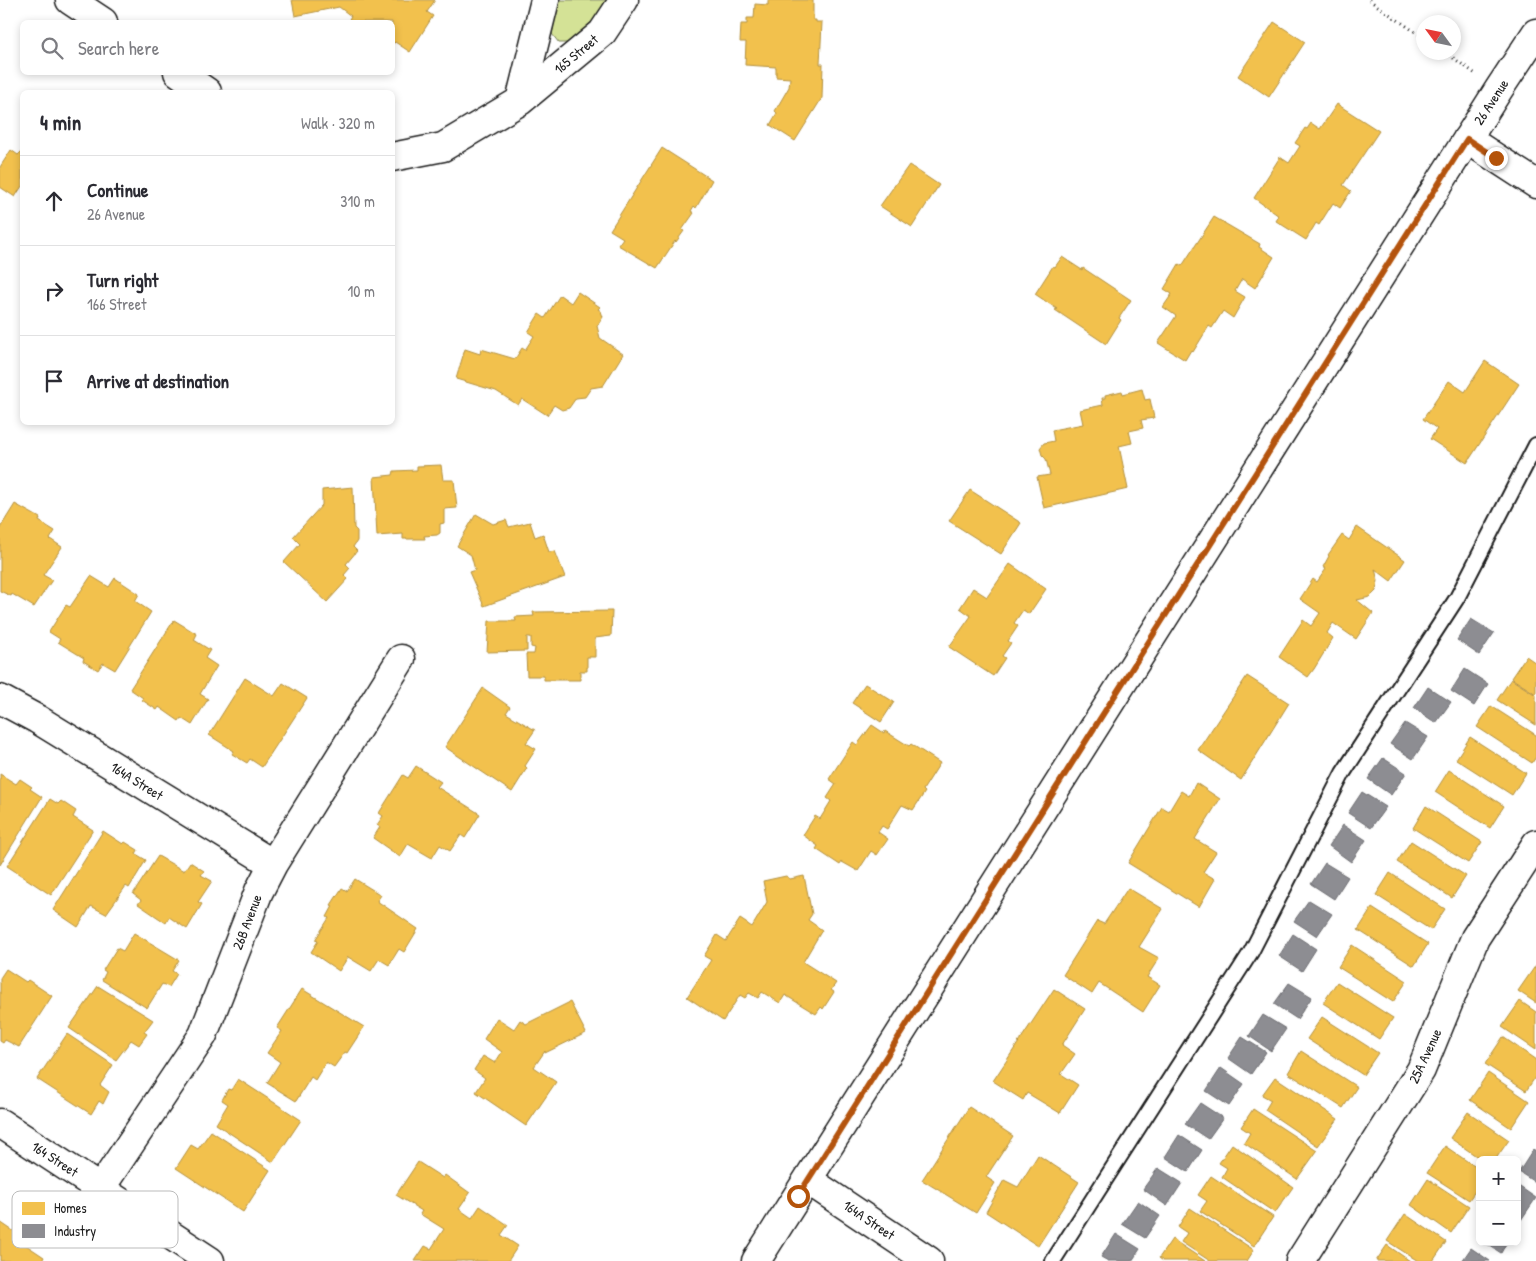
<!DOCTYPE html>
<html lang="en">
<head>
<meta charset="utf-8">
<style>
	body { margin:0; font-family:"Patrick Hand",sans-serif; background:#f2f2f3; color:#2b2b33 }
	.controls { position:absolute; right:15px; bottom:15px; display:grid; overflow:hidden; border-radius:8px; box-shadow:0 2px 8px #0003 }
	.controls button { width:45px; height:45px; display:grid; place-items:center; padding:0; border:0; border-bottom:1px solid #e1e1e2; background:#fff; color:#2b2b33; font:25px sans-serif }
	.compass { position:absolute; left:1416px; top:15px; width:45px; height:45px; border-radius:50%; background:#fff; box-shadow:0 2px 8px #0003; rotate:303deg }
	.stop { position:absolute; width:15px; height:15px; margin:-11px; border:4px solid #b45309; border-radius:50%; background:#fff }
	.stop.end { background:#b45309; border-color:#fff; box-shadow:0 1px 5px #0008 }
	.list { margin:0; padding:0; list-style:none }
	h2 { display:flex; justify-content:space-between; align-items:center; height:65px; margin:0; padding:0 20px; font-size:21px }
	h2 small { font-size:16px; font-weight:400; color:#7c7c81 }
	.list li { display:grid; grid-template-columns:32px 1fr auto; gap:15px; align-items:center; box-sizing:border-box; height:90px; padding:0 20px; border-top:1px solid #e1e1e2 }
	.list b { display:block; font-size:19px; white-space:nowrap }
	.list p { margin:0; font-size:16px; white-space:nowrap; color:#7c7c81 }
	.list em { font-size:16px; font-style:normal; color:#7c7c81 }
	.icon { flex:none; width:28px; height:28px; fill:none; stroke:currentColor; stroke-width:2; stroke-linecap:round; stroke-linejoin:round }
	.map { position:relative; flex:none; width:1536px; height:1261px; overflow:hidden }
	.search { position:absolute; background:#fff; box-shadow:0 2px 8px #0003; left:20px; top:20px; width:375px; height:55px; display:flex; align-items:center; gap:12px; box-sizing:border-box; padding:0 18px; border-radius:8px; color:#7c7c81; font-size:19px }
	.panel { position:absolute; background:#fff; box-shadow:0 2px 8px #0003; left:20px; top:90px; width:375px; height:335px; border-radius:8px }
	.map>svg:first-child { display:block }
	.green { fill:#d4e296; stroke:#787f59 }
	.homes { fill:#f2c14e; stroke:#b2903f }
	.industry { fill:#8d8d92; stroke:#6b6b6f }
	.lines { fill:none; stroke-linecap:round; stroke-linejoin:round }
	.lane-casing { stroke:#1c1c1c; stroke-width:18 }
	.street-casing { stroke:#1c1c1c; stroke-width:31 }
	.path { stroke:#1c1c1c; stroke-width:3; stroke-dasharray:1 4; stroke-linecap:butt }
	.lane { stroke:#fff; stroke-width:14 }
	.street { stroke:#fff; stroke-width:28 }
	.route { stroke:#b45309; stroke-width:6 }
	.labels { text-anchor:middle; stroke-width:5; stroke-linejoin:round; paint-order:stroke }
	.street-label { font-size:14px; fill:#1c1c1c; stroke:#fff }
	.key { fill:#fff; stroke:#bbb; stroke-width:1 }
	.key-label { font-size:14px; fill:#1c1c1c }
</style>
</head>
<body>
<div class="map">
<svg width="1536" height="1261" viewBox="0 0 1536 1261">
	<rect width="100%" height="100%" fill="#fff"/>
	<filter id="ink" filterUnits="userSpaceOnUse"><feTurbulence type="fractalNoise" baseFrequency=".02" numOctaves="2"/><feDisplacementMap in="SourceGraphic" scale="10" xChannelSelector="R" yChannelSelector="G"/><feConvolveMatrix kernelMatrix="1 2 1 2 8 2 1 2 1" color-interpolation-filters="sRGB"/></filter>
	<g filter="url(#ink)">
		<path class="green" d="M558 0H606L604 9 571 43H559L552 34Z"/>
		<path class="homes" d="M292 0H435L427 12 433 16 410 52 395 42 392 45V22H354L349 19 351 16 339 7 295 16Z
			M768 0H813V20H816V22H822L820 64H823L822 98 795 141 770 125 777 113 775 111 789 87 790 78 776 77V67L745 65 746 42H740L741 24H747V18H754L755 4 768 5Z
			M1274 22 1305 42 1269 97 1238 76Z
			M1337 104 1379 131 1343 185 1351 191 1340 208 1333 203 1319 225 1316 223 1306 240 1276 221 1279 216 1254 198 1280 157 1289 163 1300 146 1295 143 1305 128 1307 129 1311 123 1320 129Z
			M662 148 712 180 696 208 694 206 691 211 694 213 682 230 684 231 676 242 675 241 657 268 618 245 623 238 610 230Z
			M11 150 18 155 22 151V186L15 197 0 187V167Z
			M909 165 939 185 912 227 880 206Z
			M1214 217 1260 244 1259 247 1274 257 1255 288 1242 279 1235 291 1245 297 1233 318 1223 311 1212 328 1209 326 1193 352 1191 350 1185 360 1158 343 1176 316 1163 307 1172 294 1164 289 1179 264 1182 266Z
			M1062 257 1082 270 1083 268 1131 300 1119 318 1121 320 1106 344 1055 310 1057 309 1035 294 1053 266 1055 267Z
			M578 292 600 307 598 309 601 311 603 317 597 326 600 338 623 354 603 386 591 388 585 397 576 398 569 408 562 410 554 405 547 415 522 399 518 405 496 391 456 379 465 349 480 354 481 349 515 359 522 348 525 350 534 336 528 332 539 314 545 318 560 295 571 303Z
			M1485 361 1519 384 1467 463 1430 439 1437 429 1423 419 1449 381 1465 392Z
			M1142 389 1145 400 1150 399 1154 418 1141 420 1143 428 1129 431 1132 443 1119 446 1128 489 1044 508 1037 477 1050 475 1046 459 1042 455 1040 448 1044 443 1054 441 1052 430 1083 424 1080 410 1103 405 1102 398H1105V395L1122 391 1123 394Z
			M441 465 443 480H454L457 508 444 509V523L440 524V533L437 535 424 536 425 539H403V534L377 536 374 477 393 475 394 471 417 470V466Z
			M353 487 354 528 357 531V541L353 547 357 551 346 564 350 568 344 575 348 579 327 602 284 562 300 544 293 537 322 505V490Z
			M970 490 1021 523 1001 554 949 521Z
			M15 504 40 518 39 521 55 531 50 539 62 547 43 575 52 580 34 607 12 594 11 596 0 591V528Z
			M476 514 493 524 506 520 509 527 530 522 535 537 543 534 549 552 555 551 565 577 484 606 469 572 475 570 471 555 457 546Z
			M1357 527 1405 560 1391 581 1375 569 1378 581 1376 591 1370 597 1357 600 1373 613 1356 639 1333 623 1327 633 1333 638 1314 669 1308 677 1279 657 1303 620 1311 626 1320 613 1300 599 1313 579 1317 582 1326 569 1323 567 1329 556 1328 555 1342 535 1349 540Z
			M1010 564 1046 589 1029 614 1023 610 1014 623 1018 626 1008 641 1011 643 1002 656 1005 658 993 676 949 647 971 616 960 608 973 588 987 597Z
			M91 576 109 587 115 578 139 594 135 601 151 612 115 670 103 663 98 670 83 661 84 658 58 642 60 639 49 632 66 605 70 607Z
			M612 611 611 636 595 638V657H587V671H580V680H544V676H527L526 654H534L535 648 531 647V637H527V651L487 652 489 621H516L515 617 534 616 533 612Z
			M174 620 197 634 194 640 210 650 205 658 217 666 200 694 208 699 192 725 181 718 179 721 159 707 157 710 142 700 143 698 130 689Z
			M1526 656 1536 663V694L1511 678Z
			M1247 676 1289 703 1241 780 1198 750Z
			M245 678 274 696 283 683 307 698 262 767 250 759 247 763 232 754 234 751 209 735Z
			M1511 679 1536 695V725L1497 700Z
			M865 684 894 702 881 722 852 703Z
			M483 688 510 707 506 713 535 730 526 743 536 749 525 766 527 768 512 792 445 747Z
			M1491 706 1536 735V757L1532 763 1477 727Z
			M872 725 884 733 885 731 909 746 911 744 940 763 923 790 925 792 913 810 902 805 887 829 882 826 878 832 888 839 877 855 871 851 858 871 842 862 840 865 816 849 818 846 803 835 815 816 820 819 831 801 827 798 836 784 829 779 853 742 857 745Z
			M1470 737 1526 773 1512 795 1456 759Z
			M416 766 441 782 437 787 480 814 465 838 461 835 450 851 440 845 432 858 408 844 400 857 373 838 380 827 377 825 383 816 379 813 403 775 408 778Z
			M1449 770 1504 806 1490 828 1435 792Z
			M0 774 16 784 20 779 32 787 30 789 42 797 0 865Z
			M1196 783 1220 799 1195 839 1216 852 1203 872 1215 879 1199 907 1128 863 1162 807 1169 811 1181 791 1189 796Z
			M50 799 58 804 61 801 76 811 73 817 93 830 51 895 7 866Z
			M1426 806 1482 842 1468 863 1413 828Z
			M103 831 123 844 125 842 138 850 136 854 146 860 129 888 126 886 106 914 91 906 78 927 53 910Z
			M1411 841 1466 876 1452 898 1397 862Z
			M158 856 184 871 190 862 204 871 201 875 212 881 198 902 202 904 187 929 169 917 166 923 138 904 141 900 133 894Z
			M1390 873 1445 909 1431 930 1376 895Z
			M786 876 790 879 804 876 812 914 808 920 822 930 803 962 836 983 831 990 834 992 823 1009 821 1007 816 1014 785 995 780 1003 762 992 758 998 749 993 745 998 740 995 723 1021 687 997 711 960 704 956 717 935 726 941 740 919 752 927 767 902 763 881Z
			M355 879 381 895 377 901 418 929 404 952 399 949 389 965 379 959 371 971 348 957 339 971 311 952 318 941 315 940 329 918 327 917 333 906 331 905 342 888 347 891Z
			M1128 888 1163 909 1139 947 1159 958 1147 977 1160 985 1143 1012 1099 983 1092 994 1063 975 1097 921 1104 924Z
			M1372 908 1428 944 1414 966 1358 930Z
			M134 933 179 960 172 971 177 974 169 987 162 984 147 1008 102 980 106 972 103 970 117 948 123 951Z
			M1352 945 1407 981 1393 1002 1338 967Z
			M1536 965V1003L1518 991Z
			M6 969 26 982 28 980 52 996 19 1047 5 1040 3 1043 0 1041V978Z
			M1337 982 1393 1018 1379 1039 1323 1003Z
			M98 986 153 1020 144 1032 147 1034 139 1045 131 1040 116 1060 69 1028Z
			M302 989 364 1027 347 1053 345 1052 334 1067 326 1062 315 1080 311 1077 296 1101 267 1083 280 1062 267 1053 282 1031 277 1028Z
			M1054 989 1085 1009 1062 1045 1075 1054 1061 1074 1078 1085 1060 1113 1027 1093 1023 1100 993 1081Z
			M1520 1001 1536 1012V1050L1502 1027Z
			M570 1002 586 1033 545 1053V1051L534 1067 556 1082 526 1126 476 1092 485 1078 474 1070 483 1056 495 1063 502 1052 484 1039 497 1018 514 1029 520 1020 526 1024Z
			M1322 1017 1378 1053 1363 1075 1307 1039Z
			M67 1034 113 1065 100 1085 109 1092 103 1104 99 1101 91 1114 37 1079Z
			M1503 1037 1536 1060V1076L1526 1091 1485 1064Z
			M1301 1051 1357 1087 1343 1108 1288 1073Z
			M1488 1073 1529 1101 1511 1128 1470 1100Z
			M1275 1077 1338 1119 1318 1146 1265 1110 1271 1100 1262 1095Z
			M238 1079 301 1120 273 1162 216 1124 228 1104 222 1100 228 1089 231 1090Z
			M969 1107 1013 1136 986 1177 995 1183 976 1213 922 1180Z
			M1253 1109 1317 1151 1297 1179 1244 1143 1250 1133 1241 1127Z
			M1468 1112 1509 1140 1495 1160H1482L1450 1138Z
			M211 1131 270 1170 243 1212 176 1168 191 1145 198 1149Z
			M1232 1144 1293 1187 1275 1213 1222 1177 1227 1168 1219 1163Z
			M1445 1146 1480 1170V1184L1469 1200 1427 1173Z
			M1038 1155 1079 1182 1038 1246 986 1212 1004 1180 1018 1187Z
			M418 1162 443 1178 445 1175 470 1193 459 1209 472 1218 480 1206 508 1225 501 1235 518 1246 508 1261H415L425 1246 431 1249 444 1229 420 1214 422 1211 396 1195Z
			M1211 1176 1273 1217 1254 1246 1200 1211 1207 1201 1198 1195Z
			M1428 1179 1469 1206 1451 1233 1411 1205Z
			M1190 1208 1254 1250 1247 1261H1210L1181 1242 1187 1233 1178 1227Z
			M1405 1214 1446 1242 1433 1261H1418L1387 1241Z
			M0 1222 25 1239 23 1243 44 1257 42 1261H0Z
			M1172 1239 1205 1261H1163L1159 1258Z
			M1387 1245 1410 1261H1376Z"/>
		<path class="industry" d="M1471 619 1494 633 1479 655 1457 640Z
			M1465 669 1488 684 1474 706 1451 691Z
			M1428 687 1451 702 1436 723 1414 708Z
			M1405 723 1428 737 1413 759 1390 744Z
			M1383 758 1406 773 1391 795 1368 779Z
			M1362 792 1386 807 1371 828 1348 813Z
			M1343 825 1366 840 1351 862 1329 846Z
			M1325 863 1348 877 1334 899 1311 884Z
			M1309 900 1332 914 1317 936 1294 921Z
			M1293 934 1316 949 1302 971 1279 956Z
			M1289 983 1312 997 1297 1019 1274 1004Z
			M1263 1015 1286 1029 1271 1051 1249 1036Z
			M1242 1037 1266 1052 1251 1074 1228 1058Z
			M1221 1068 1244 1084 1229 1106 1206 1091Z
			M1200 1103 1223 1118 1208 1139 1185 1124Z
			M1179 1135 1202 1150 1188 1172 1165 1157Z
			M1533 1150 1536 1152V1183L1519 1172Z
			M1158 1168 1182 1183 1167 1206 1143 1189Z
			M1517 1185 1536 1198 1521 1220 1517 1218Z
			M1138 1201 1160 1216 1145 1238 1122 1224Z
			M1116 1234 1140 1249 1132 1261H1108L1101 1257Z
			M1484 1242H1507L1501 1253Z
			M1471 1248 1490 1261H1462Z"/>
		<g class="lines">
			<defs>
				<path id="lane" d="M1053 1261 1251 952 1343 773 1457 598 1536 445"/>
				<path id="street" d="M70 0 103 22
					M178 72 207 92
					M520 101 545 0
					M1467 139 1536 184
					M392 157 443 147 520 101 602 33 624 0
					M0 699 37 719 273 864
					M0 1123 210 1261
					M808 1180 929 1261
					M100 1189 203 1035 259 891 273 864 401 659
					M756 1261 1499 89 1536 33
					M1300 1261 1421 1070 1475 938 1536 844"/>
			</defs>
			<use href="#lane" class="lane-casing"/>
			<use href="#street" class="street-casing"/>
			<path class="path" d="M1369 0 1424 38
				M1445 52 1477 75"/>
			<use href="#lane" class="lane"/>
			<use href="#street" class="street"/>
		</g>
	</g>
	<g class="lines" filter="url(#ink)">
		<path class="route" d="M798 1196 1467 139 1496 158"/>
	</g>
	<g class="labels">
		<g class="street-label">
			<text transform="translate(576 54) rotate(-40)" y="5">165 Street</text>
			<text transform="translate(1491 102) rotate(-57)" y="5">26 Avenue</text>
			<text transform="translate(137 781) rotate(32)" y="5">164A Street</text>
			<text transform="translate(247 922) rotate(-69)" y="5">26B Avenue</text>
			<text transform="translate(1425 1056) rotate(-65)" y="5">25A Avenue</text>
			<text transform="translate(55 1159) rotate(33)" y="5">164 Street</text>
			<text transform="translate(869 1220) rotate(34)" y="5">164A Street</text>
		</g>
	</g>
	<rect x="12" y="1191" width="166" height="57" rx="8" class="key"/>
	<rect x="22" y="1202" width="23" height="13" fill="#f2c14e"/>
	<rect x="22" y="1224" width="23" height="14" fill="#8d8d92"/>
	<g class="key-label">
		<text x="54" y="1213">Homes</text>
		<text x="54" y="1236">Industry</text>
	</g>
</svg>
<div class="controls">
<button>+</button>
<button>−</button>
</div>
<svg class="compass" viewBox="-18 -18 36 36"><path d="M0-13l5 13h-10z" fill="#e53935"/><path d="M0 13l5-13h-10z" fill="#7c7c81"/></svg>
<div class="stop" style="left:798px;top:1196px"></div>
<div class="stop end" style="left:1496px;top:158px"></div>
<div class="search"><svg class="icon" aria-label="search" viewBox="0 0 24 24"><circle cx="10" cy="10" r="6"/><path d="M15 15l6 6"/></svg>Search here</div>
<section class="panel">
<h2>4 min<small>Walk · 320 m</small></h2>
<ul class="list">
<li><svg class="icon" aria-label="ahead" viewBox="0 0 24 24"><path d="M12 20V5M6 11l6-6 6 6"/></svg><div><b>Continue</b><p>26 Avenue</p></div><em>310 m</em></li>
<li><svg class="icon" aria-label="right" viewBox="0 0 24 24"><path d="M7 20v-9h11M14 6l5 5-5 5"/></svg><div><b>Turn right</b><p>166 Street</p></div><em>10 m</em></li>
<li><svg class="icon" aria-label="arrive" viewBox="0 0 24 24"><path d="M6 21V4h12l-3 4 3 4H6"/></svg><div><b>Arrive at destination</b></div></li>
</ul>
</section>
</div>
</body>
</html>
